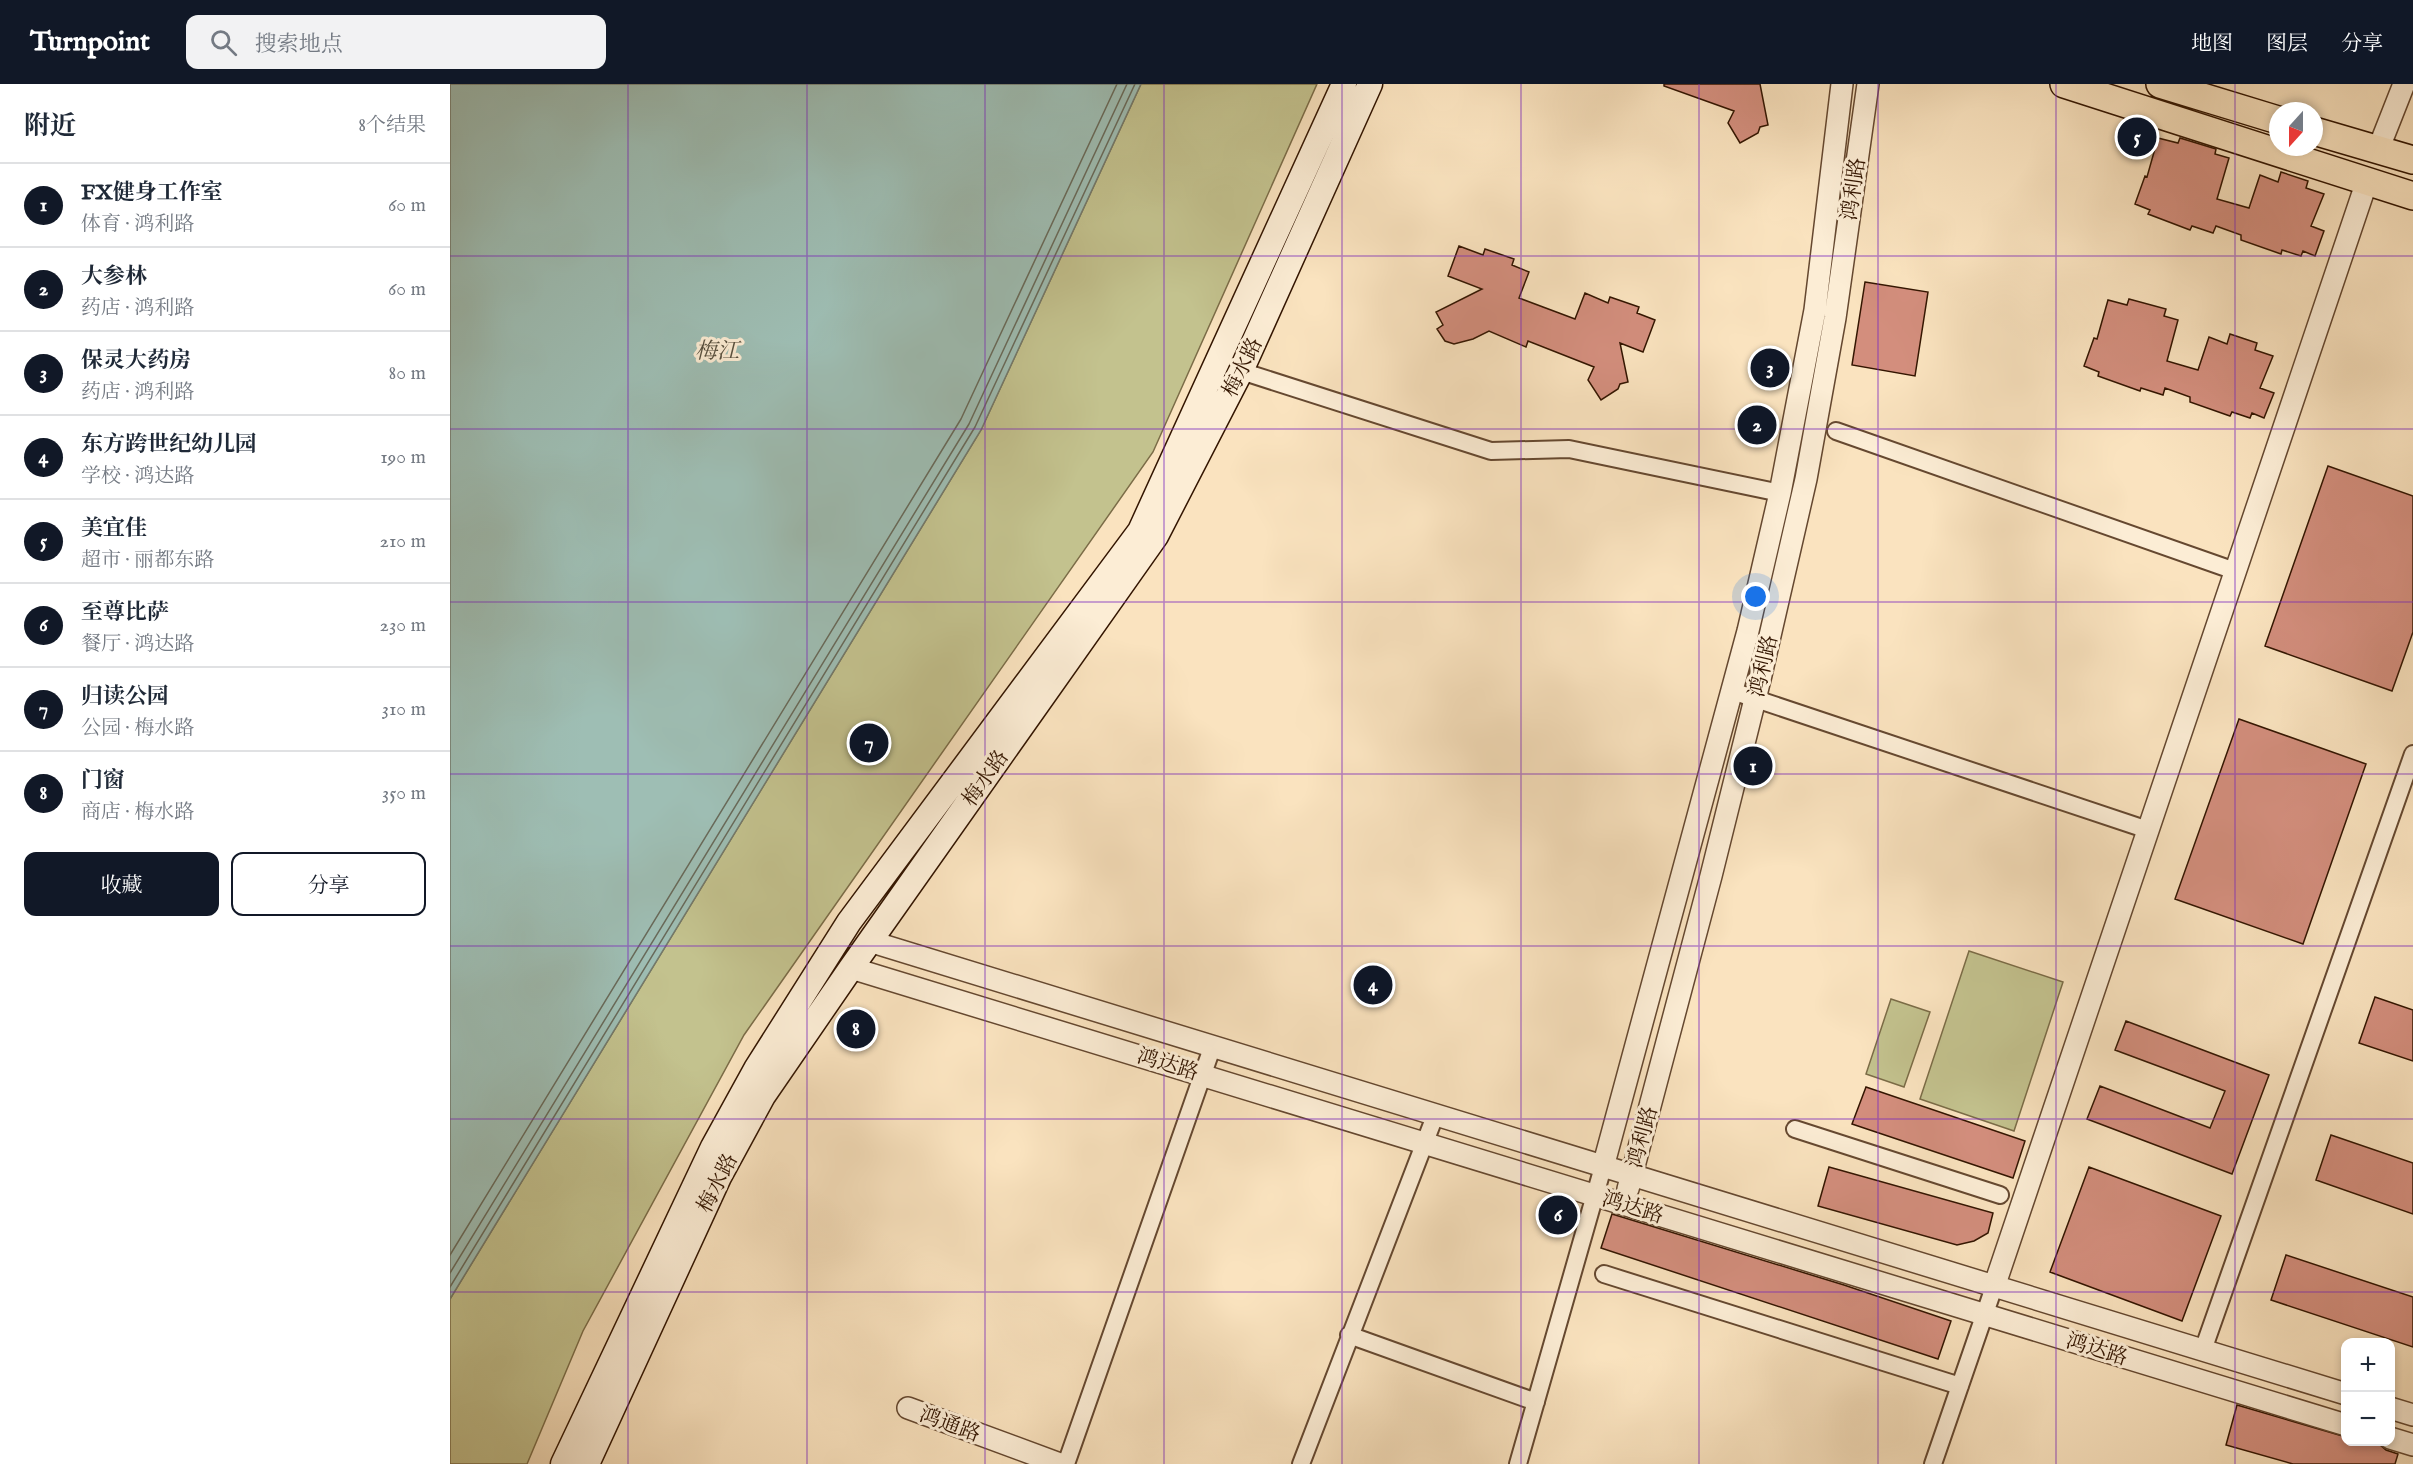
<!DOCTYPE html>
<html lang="zh">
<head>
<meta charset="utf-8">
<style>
	body { margin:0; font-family:"IM FELL English","Noto Serif SC",serif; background:#f2f2f3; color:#1f2937 }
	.controls { position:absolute; right:18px; bottom:18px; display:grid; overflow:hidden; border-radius:12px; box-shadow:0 3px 9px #0003 }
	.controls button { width:54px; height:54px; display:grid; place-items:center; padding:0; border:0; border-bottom:2px solid #e0e1e3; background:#fff; color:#1f2937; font:30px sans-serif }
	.compass { position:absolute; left:1819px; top:18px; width:54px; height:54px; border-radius:50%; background:#fff; box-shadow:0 3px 9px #0003; rotate:201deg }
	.you { position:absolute; left:1306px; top:513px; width:21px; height:21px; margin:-15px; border:4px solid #fff; border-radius:50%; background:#1a73e8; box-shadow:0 0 0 9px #1a73e833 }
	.badge { display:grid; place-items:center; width:39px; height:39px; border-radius:50%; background:#111827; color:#fff; font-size:20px; font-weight:700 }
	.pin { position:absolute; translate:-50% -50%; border:3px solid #fff; box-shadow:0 2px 6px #0006 }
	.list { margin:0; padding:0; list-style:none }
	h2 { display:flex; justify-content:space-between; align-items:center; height:78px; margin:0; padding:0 24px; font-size:26px }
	h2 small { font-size:20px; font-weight:400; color:#747a83 }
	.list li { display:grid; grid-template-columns:39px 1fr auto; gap:18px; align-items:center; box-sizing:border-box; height:84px; padding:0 24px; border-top:2px solid #e0e1e3 }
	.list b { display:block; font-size:22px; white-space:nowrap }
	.list p { margin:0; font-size:20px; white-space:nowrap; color:#747a83 }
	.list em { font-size:20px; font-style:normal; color:#747a83 }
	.actions { display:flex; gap:12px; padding:18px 24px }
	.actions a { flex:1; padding:14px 0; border:2px solid #111827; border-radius:12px; text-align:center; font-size:21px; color:#111827 }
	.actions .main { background:#111827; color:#fff }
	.icon { flex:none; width:33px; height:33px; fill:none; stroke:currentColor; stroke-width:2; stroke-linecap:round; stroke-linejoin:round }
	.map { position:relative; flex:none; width:1963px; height:1380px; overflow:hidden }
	header { display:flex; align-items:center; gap:36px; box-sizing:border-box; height:84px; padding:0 30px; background:#111827; color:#fff }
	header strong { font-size:28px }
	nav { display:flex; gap:33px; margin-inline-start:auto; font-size:21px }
	.search { width:420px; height:54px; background:#f2f2f3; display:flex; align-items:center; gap:15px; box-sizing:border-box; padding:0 21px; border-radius:12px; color:#747a83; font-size:22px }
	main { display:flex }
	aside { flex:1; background:#fff }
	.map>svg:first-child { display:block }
	.green { fill:#c3c28e; stroke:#7b6c47; stroke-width:1.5 }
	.water { fill:#9ebeb4; stroke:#737a6c; stroke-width:1.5 }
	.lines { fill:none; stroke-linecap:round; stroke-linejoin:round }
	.shore { stroke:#686a5a; stroke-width:1.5 }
	.building { fill:#d38e7d; stroke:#331500; stroke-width:1.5 }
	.minor-casing { stroke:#654830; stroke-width:20 }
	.tertiary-casing { stroke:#654830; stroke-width:24 }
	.secondary-casing { stroke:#331500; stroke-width:27 }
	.primary-casing { stroke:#331500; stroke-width:30 }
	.minor { stroke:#fcedd5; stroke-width:16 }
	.tertiary { stroke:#fcedd5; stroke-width:21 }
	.secondary { stroke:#fcedd5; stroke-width:24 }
	.primary { stroke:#fae3bf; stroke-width:27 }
	.grid { fill:none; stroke:#7b2cbf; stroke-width:1.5; stroke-opacity:0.55 }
	.labels { text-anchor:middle; stroke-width:6; stroke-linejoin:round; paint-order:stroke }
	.street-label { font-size:21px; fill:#331500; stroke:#fcedd5 }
	.water-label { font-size:22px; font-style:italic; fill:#58503f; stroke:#fcedd5 }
</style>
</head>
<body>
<header>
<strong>Turnpoint</strong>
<div class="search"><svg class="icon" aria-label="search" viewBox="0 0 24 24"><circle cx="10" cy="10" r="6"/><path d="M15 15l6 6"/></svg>搜索地点</div>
<nav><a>地图</a><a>图层</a><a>分享</a></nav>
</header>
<main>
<aside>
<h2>附近<small>8个结果</small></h2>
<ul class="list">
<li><span class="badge">1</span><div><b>FX健身工作室</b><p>体育 · 鸿利路</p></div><em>60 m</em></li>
<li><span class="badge">2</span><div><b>大参林</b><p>药店 · 鸿利路</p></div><em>60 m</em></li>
<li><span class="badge">3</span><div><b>保灵大药房</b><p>药店 · 鸿利路</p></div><em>80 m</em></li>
<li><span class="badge">4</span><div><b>东方跨世纪幼儿园</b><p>学校 · 鸿达路</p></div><em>190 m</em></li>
<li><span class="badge">5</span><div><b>美宜佳</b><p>超市 · 丽都东路</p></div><em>210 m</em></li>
<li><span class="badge">6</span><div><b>至尊比萨</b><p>餐厅 · 鸿达路</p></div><em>230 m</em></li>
<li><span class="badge">7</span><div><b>归读公园</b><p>公园 · 梅水路</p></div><em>310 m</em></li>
<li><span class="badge">8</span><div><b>门窗</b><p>商店 · 梅水路</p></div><em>350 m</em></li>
</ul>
<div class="actions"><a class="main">收藏</a><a>分享</a></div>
</aside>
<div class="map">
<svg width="1963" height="1380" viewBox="0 0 1963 1380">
	<rect width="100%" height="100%" fill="#fae3bf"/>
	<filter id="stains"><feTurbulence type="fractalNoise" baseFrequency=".00333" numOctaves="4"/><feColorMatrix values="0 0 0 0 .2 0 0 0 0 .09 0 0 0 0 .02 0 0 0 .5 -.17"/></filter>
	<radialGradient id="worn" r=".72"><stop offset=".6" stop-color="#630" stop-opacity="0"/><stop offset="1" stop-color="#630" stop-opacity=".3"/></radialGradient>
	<path class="green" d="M691 0H867L703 368 294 951 133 1247 77 1380H0V1215L531 346Z
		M1519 867 1613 898 1564 1047 1470 1015Z
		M1441 915 1480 928 1454 1003 1416 990Z"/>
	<path class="water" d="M0 0H691L531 346 0 1215Z"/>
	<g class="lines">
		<path class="shore" d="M0 1171 511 335 667 0
			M0 1189 519 340 677 0
			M0 1203 525 343 685 0"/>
	</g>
	<path class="building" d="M1214 0H1310L1318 41 1310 43 1308 49 1290 59 1278 39 1284 27 1214 2Z
		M1708 54 1728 59 1730 54 1766 65 1765 70 1779 74 1767 115 1799 124 1810 91 1828 98 1831 88 1858 97 1856 104 1874 110 1861 142 1874 147 1865 172 1853 167 1851 172 1832 166 1831 170 1791 156V151L1766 142 1763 149 1742 142 1740 146 1698 130 1700 126 1685 120 1695 92 1697 93Z
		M1009 162 1033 171 1035 165 1064 175 1062 181 1079 188 1069 214 1125 235 1135 209 1158 219 1160 213 1189 223 1187 229 1205 236 1193 268 1170 259 1178 298 1170 300 1168 305 1151 316 1138 296 1144 283 1078 257 1076 263 1039 247 1023 255 1004 260 995 257 987 245 993 241 986 228 1032 205 998 192Z
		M1415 198 1478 208 1465 292 1402 281Z
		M1679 215 1716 225 1714 232 1728 236 1717 277 1748 286 1759 253 1777 260 1780 250 1807 259 1805 266 1823 272 1810 304 1824 309 1814 334 1802 329 1800 334 1782 328 1780 332 1740 318V313L1715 304 1713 311 1691 304 1690 307 1648 292 1649 288 1634 282 1644 254 1647 255 1658 216 1677 221Z
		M1878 382 1963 412V548L1942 607 1815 562Z
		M1789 635 1916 680 1853 860 1725 815Z
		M1925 913 1963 926V977L1909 959Z
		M1676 937 1819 991 1782 1090 1637 1035 1650 1002 1760 1044 1775 1007 1665 966Z
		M1416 1003 1575 1057 1563 1094 1402 1040Z
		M1881 1051 1963 1079V1130L1866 1096Z
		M1379 1083 1543 1129 1538 1149 1524 1157 1507 1161 1368 1122Z
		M1639 1083 1771 1132 1732 1237 1600 1188Z
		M1162 1130 1394 1201 1501 1237 1488 1275 1151 1164Z
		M1836 1171 1963 1213V1263L1821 1216Z
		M1787 1321 1896 1353V1358L1929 1360 1936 1366 1948 1370 1945 1380H1843L1776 1361Z"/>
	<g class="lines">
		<defs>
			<path id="minor" d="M791 287 1041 367 1119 365 1330 409
				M1386 347 1785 487
				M1282 607 1698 746
				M1345 1045 1550 1111
				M1154 1190 1510 1302
				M899 1251 1086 1318
				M1753 1266 1963 670
				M616 1380 762 964
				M851 1380 985 1032
				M1068 1380 1153 1083
				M1483 1380 1544 1203"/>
			<path id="tertiary" d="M1928 66 1954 0
				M419 857 1896 1310
				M401 884 1896 1341
				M1153 1083 1298 547 1330 409 1365 226 1392 0
				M1178 1105 1261 792 1311 591 1356 395 1385 234 1418 0
				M1544 1203 1917 97
				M458 1324 610 1380
				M1940 1324 1963 1331
				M1940 1354 1963 1361"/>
			<path id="secondary" d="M113 1380 263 1063 306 985 399 838 690 447 894 0
				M137 1380 269 1093 313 1012 401 884 706 452 791 287 920 0"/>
			<path id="primary" d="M1614 0 1963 112
				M1710 0 1828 36
				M1864 47 1963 76"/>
		</defs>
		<use href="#minor" class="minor-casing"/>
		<use href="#tertiary" class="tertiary-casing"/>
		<use href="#secondary" class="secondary-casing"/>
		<use href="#primary" class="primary-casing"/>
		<use href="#minor" class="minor"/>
		<use href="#tertiary" class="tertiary"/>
		<use href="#secondary" class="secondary"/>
		<use href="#primary" class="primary"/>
	</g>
	<path class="grid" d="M178 0V1380M357 0V1380M535 0V1380M714 0V1380M892 0V1380M1071 0V1380M1249 0V1380M1428 0V1380M1606 0V1380M1785 0V1380M0 172H1963M0 345H1963M0 518H1963M0 690H1963M0 862H1963M0 1035H1963M0 1208H1963"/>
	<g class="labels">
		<g class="street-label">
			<text transform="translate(1403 105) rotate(-82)" y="7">鸿利路</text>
			<text transform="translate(792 283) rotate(-64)" y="7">梅水路</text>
			<text transform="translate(1313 582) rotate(-77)" y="7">鸿利路</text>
			<text transform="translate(535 694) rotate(-55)" y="7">梅水路</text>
			<text transform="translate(718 980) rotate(17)" y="7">鸿达路</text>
			<text transform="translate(1192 1053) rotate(-75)" y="7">鸿利路</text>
			<text transform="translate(267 1099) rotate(-63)" y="7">梅水路</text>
			<text transform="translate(1183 1123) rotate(17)" y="7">鸿达路</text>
			<text transform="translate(1647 1265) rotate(17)" y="7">鸿达路</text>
			<text transform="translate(500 1340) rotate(20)" y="7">鸿通路</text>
		</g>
		<g class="water-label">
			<text x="267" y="274">梅江</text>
		</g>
	</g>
	<rect width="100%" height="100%" filter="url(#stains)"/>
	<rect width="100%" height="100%" fill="url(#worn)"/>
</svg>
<div class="controls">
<button>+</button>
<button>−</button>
</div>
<svg class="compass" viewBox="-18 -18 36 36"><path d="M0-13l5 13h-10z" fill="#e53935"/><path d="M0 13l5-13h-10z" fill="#747a83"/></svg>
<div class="you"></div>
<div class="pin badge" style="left:1303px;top:682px">1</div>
<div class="pin badge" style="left:1307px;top:341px">2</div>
<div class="pin badge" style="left:1320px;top:284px">3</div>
<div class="pin badge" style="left:923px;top:901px">4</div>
<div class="pin badge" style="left:1687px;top:53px">5</div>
<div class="pin badge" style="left:1108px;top:1131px">6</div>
<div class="pin badge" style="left:419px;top:659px">7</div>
<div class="pin badge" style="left:406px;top:945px">8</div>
</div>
</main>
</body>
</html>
